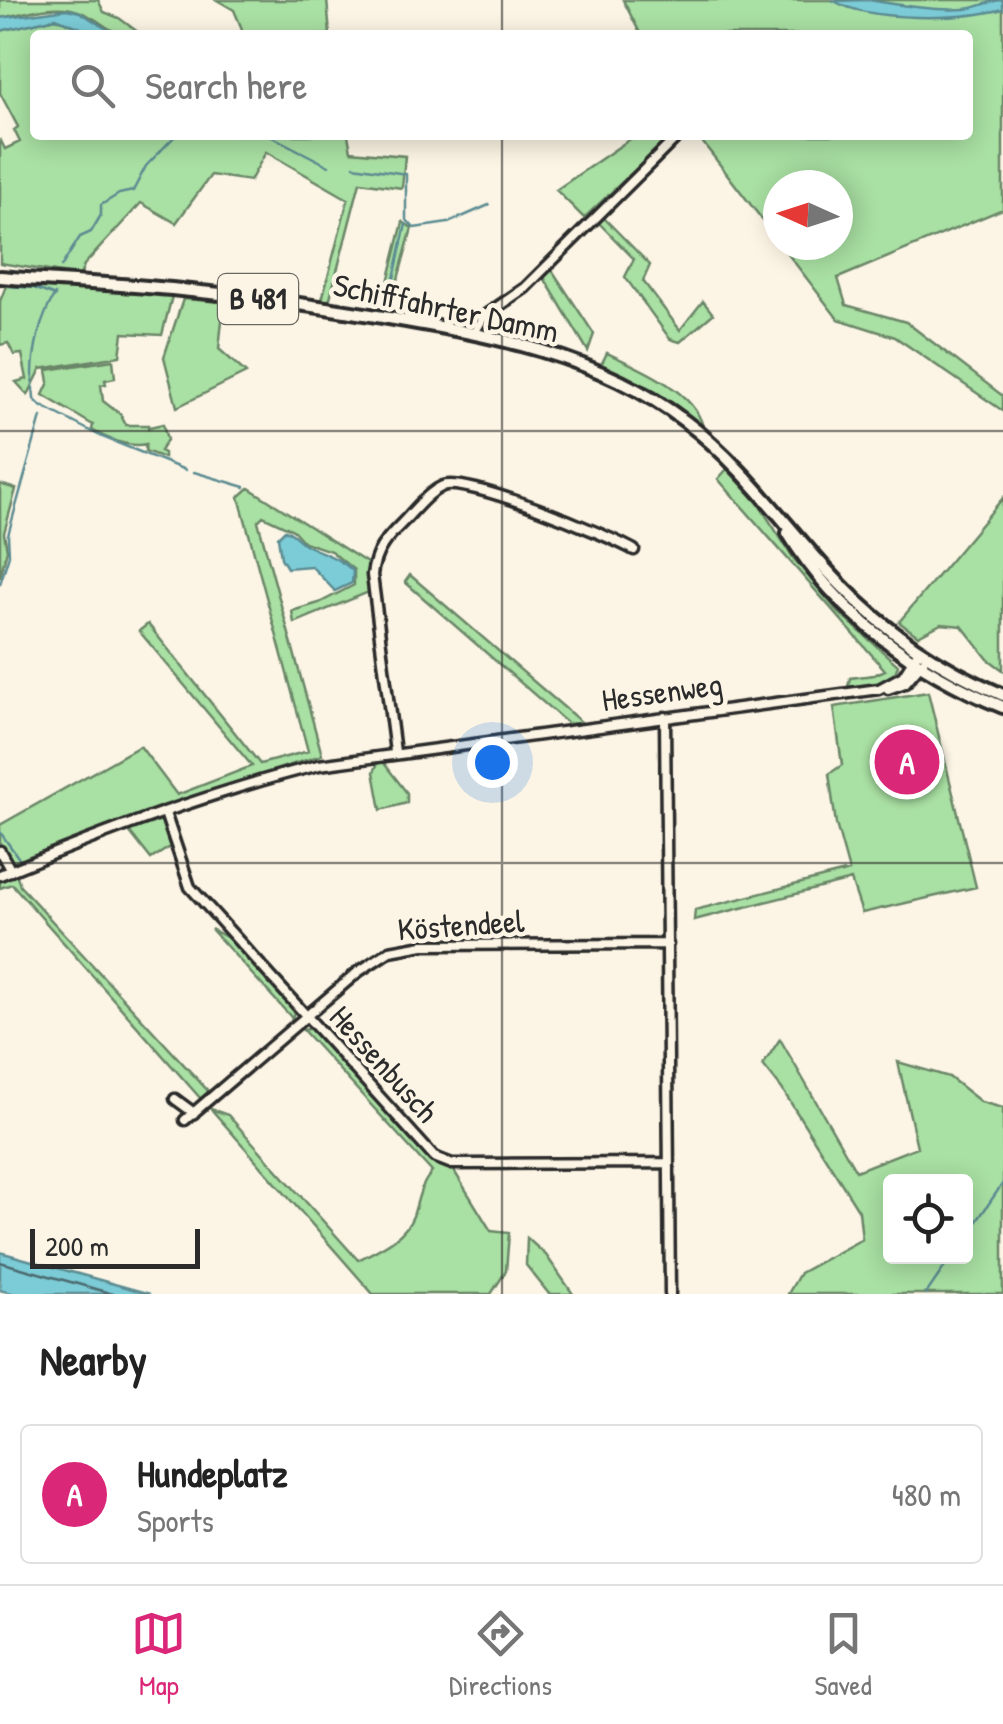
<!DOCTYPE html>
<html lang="en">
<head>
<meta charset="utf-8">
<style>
	body { margin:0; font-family:"Patrick Hand",sans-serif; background:#f2f2f2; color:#222 }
	.controls { position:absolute; right:30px; bottom:30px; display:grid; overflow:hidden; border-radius:10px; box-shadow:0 5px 25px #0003 }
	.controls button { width:90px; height:90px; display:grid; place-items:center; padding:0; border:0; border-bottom:2px solid #e0e0e0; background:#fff; color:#222; font:50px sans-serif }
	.compass { position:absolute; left:763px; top:170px; width:90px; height:90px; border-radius:50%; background:#fff; box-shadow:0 5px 25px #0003; rotate:273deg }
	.scale { position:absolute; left:30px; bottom:25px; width:170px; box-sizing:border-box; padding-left:10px; border:5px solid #2b2b2b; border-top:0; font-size:28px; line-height:35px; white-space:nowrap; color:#2b2b2b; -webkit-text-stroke:8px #fcf5e5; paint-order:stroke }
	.you { position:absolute; left:492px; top:762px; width:35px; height:35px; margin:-25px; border:8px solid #fff; border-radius:50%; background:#1a73e8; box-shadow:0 0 0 15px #1a73e833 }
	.badge { display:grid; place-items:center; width:65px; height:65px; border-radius:50%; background:#db2777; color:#fff; font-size:32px; font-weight:700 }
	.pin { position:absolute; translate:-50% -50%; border:5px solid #fff; box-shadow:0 2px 10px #0006 }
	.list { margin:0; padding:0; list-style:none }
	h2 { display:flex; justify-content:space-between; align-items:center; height:130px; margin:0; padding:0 40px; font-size:42px }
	h2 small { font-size:32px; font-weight:400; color:#767676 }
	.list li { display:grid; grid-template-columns:65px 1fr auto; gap:30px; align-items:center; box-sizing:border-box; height:140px; margin:0 20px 20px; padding:0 20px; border:2px solid #e0e0e0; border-radius:10px }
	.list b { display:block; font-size:38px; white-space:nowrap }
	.list p { margin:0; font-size:32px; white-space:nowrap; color:#767676 }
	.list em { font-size:32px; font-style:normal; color:#767676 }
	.icon { flex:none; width:55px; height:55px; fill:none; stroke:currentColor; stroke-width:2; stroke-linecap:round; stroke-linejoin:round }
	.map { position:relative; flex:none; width:1003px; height:1294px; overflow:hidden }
	.search { position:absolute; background:#fff; box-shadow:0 5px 25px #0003; left:30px; right:30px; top:30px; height:110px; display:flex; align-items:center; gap:25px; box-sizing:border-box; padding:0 35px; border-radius:10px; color:#767676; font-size:38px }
	.sheet { height:290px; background:#fff }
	nav { display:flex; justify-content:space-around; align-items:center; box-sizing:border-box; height:140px; border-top:2px solid #e0e0e0; background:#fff; font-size:28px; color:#767676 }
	nav a { display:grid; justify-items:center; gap:5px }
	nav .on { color:#db2777 }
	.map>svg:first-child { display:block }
	.green { fill:#a9e0a3; stroke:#6a8667; stroke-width:2.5; fill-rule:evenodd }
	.water { fill:#7cccd7; stroke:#5c8c92; stroke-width:2.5 }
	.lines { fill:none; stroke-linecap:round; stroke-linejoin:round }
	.shore { stroke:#4b6b70; stroke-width:2.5 }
	.stream { stroke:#5c8c92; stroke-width:2.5 }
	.minor-casing { stroke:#2b2b2b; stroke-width:15 }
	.major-casing { stroke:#2b2b2b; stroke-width:18 }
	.minor { stroke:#fcf5e5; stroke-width:8 }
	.major { stroke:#fcf5e5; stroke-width:10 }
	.grid { fill:none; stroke:#2b2b2b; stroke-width:2.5; stroke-opacity:0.55 }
	.labels { text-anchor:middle; stroke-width:9; stroke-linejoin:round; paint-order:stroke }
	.shield { fill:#fcf5e5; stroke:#6a6863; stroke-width:2.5 }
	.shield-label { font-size:30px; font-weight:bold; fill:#2b2b2b }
	.street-label { font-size:32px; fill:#2b2b2b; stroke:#fcf5e5 }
</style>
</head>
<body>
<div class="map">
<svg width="1003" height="1294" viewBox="0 0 1003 1294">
	<rect width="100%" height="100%" fill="#fcf5e5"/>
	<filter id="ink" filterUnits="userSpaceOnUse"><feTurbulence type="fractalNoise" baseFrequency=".01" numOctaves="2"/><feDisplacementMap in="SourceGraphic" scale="20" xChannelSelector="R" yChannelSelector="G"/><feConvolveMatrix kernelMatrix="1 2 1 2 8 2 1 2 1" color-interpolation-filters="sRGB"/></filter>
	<g filter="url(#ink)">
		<path class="green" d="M0 0H98L104 12 119 18 142 35C102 35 110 23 78 11 55 2 23 14 0 18Z
			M217 0H327L330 35H240L242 29 234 10Z
			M623 0H1003V209L838 278 846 305 906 322 1003 396V411L895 337 838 319 781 245H838V185H778V240L697 135H968V35H641Z
			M56 18 98 35H35V135H348L351 151 405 156 402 188 360 182 329 302 322 300 348 199 266 152 250 181 211 175 176 223 141 203 84 265 80 276 0 263V139L5 149 20 142 14 130 18 127 0 93V31Z
			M636 135H672L584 218 556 190Z
			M604 218 650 265 643 281 680 330 703 301 713 314 680 342 670 339 625 277 634 259 597 221Z
			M403 222 412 228 389 312 381 310Z
			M550 267 594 334 588 351 543 276Z
			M8 281 172 296 162 335 123 333 120 356 41 369 28 395 16 382 27 379 22 354 14 355 8 343 0 345V301Z
			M183 299 224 302 219 349 246 373 177 407 164 357Z
			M607 353C638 367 695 391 703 427L652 389 601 365Z
			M113 360 115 378 105 380 106 384 101 385 103 401 120 414 126 425H148V430L149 427 163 424 167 440 160 451 164 453V458L145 451 146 444C129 448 107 439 92 430L93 425 43 395 49 382 47 370Z
			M727 469 758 503 794 559 838 612 898 665 894 676 877 684 848 687 850 678 874 675 885 670 718 479Z
			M0 484 16 489 4 533 7 550 0 577Z
			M249 488 367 563 369 592 294 623 292 611 319 603 354 585V570L331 551 304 542 293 530 263 516 258 521 322 755 181 800 13 867 0 847V825L140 746 177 795 252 766 139 631 148 624 260 764 308 751 239 497Z
			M1003 498V670L988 659 962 626 941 624 918 636 899 622Z
			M410 575 581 722 568 724 405 582Z
			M928 692 976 887 862 913 851 880 694 920 695 910 849 871 836 824 829 774 842 765 834 707Z
			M380 758 407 793V803L381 810 374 772Z
			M161 820 170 847 151 859 129 831Z
			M16 872 20 886 209 1092 201 1099 12 884 0 888V878Z
			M211 929 234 941 295 1009 292 1018Z
			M313 1028 434 1162 453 1169 491 1231 509 1233 506 1271 491 1294H373L211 1109 228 1115 358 1260C378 1249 404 1239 413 1216 419 1198 419 1187 432 1172L303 1030Z
			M780 1039 856 1171 917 1147 898 1062 949 1077 981 1102 1003 1108V1294H788L800 1273 862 1239 859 1211 782 1089 763 1065ZM890 1182H966V1256H890Z
			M527 1238 546 1255 573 1294H549L526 1265Z"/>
		<path class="water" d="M869 0C900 5 934 11 965 9 979 8 990 0 1003 0V9C962 20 870 22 834 1Z
			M67 9 80 12 116 35H98L56 18 0 31V18Z
			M285 530C294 533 298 540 306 545 324 554 338 557 353 571L352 583 335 591 311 566 287 568 281 558 278 537Z
			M0 1252 7 1254 150 1294H15L0 1290Z"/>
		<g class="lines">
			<path class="shore" d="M0 1262 113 1294"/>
			<path class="stream" d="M269 135 329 166
				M354 166 406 174V219L414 228 448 223 489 205
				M61 267 80 237 91 232 101 215V205L119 194 133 191 146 166 176 135
				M8 286 34 288 55 296
				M387 310 406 224
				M42 406 100 436 185 470
				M42 407 34 399C30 361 36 327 55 294
				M194 472 245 487
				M0 584 9 555 8 535 41 417
				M0 832 20 860
				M966 1237 1003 1183
				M926 1294 952 1256"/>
			<defs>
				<path id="minor" d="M474 333 484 316 525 288 679 135
					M888 689 905 683 923 662
					M665 717 670 1294
					M395 752 372 575C375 551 385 540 402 523 414 511 427 493 443 486 466 476 608 535 634 550
					M165 813 190 887 434 1157 452 1164 669 1163
					M0 851 11 871
					M0 875C103 833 210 792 319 765L879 689 903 676 919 651
					M175 1099 194 1113
					M185 1120 358 972 390 951 423 945 668 944"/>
				<path id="major" d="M0 277C60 282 121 284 181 290 248 296 316 306 383 317 489 335 598 354 686 422 747 468 789 532 842 586 888 634 942 669 1003 695
					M788 533C837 614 916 672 1003 707"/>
			</defs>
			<use href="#minor" class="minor-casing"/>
			<use href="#major" class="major-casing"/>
			<use href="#minor" class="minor"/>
			<use href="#major" class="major"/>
		</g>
	</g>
	<path class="grid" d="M502 0V35M502 135V1294M0 431H1003M0 863H1003"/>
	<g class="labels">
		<rect class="shield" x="218" y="274" width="80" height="50" rx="8"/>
		<g class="shield-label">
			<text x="258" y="309">B 481</text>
		</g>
		<g class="street-label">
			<text transform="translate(446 308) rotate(12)" y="11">Schifffahrter Damm</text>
			<text transform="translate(662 692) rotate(-8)" y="11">Hessenweg</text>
			<text transform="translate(461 925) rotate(-4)" y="11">Köstendeel</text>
			<text transform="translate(384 1064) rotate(48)" y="11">Hessenbusch</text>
		</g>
	</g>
</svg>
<div class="controls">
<button><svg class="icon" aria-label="locate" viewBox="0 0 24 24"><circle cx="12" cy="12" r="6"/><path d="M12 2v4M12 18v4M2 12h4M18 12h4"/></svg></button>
</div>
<svg class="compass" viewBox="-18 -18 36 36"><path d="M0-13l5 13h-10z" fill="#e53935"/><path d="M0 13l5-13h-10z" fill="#767676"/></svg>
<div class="scale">200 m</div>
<div class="you"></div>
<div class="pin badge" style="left:907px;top:762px">A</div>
<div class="search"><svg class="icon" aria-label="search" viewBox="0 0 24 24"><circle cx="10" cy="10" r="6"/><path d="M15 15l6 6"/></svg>Search here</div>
</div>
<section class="sheet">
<h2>Nearby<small></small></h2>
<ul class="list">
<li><span class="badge">A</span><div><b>Hundeplatz</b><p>Sports</p></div><em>480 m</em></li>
</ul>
</section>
<nav>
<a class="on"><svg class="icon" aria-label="map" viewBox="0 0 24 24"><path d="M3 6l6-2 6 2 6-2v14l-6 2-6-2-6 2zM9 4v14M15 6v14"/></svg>Map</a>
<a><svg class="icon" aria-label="directions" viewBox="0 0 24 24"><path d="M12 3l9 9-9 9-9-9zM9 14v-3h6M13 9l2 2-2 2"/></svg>Directions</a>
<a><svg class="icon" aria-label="saved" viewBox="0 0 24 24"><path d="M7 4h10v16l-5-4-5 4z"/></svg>Saved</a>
</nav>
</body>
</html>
